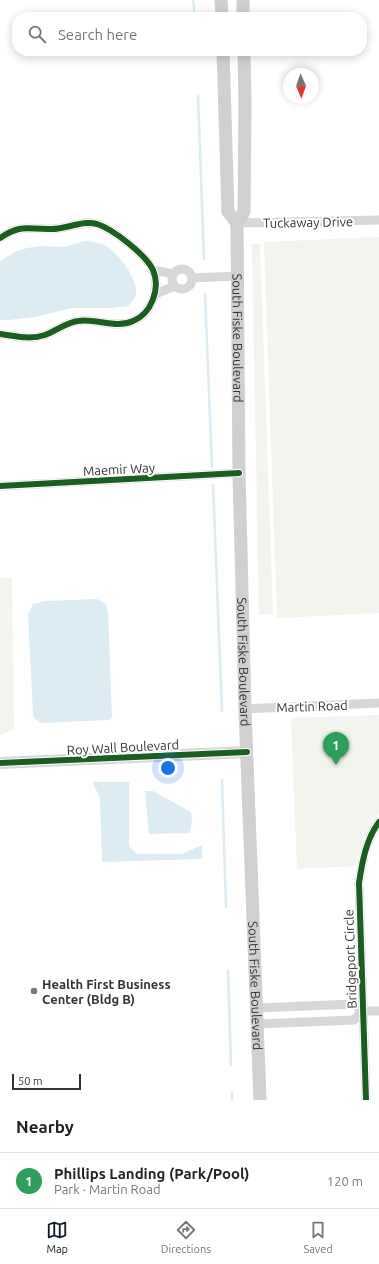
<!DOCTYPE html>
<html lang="en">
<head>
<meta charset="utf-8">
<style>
	body { margin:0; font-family:Ubuntu,sans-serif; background:#f6f6f6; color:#222 }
	.compass { position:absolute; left:283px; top:68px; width:36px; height:36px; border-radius:50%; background:#fff; box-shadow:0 2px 10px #0003; rotate:178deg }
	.scale { position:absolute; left:12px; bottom:10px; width:69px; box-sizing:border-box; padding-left:4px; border:2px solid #333; border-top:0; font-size:11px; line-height:14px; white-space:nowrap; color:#333; -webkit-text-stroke:3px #fff; paint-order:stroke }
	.you { position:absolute; left:168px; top:768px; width:14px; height:14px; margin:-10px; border:3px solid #fff; border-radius:50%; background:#1a73e8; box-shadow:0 0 0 6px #1a73e833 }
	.badge { display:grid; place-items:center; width:26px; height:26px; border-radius:50%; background:#111827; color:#fff; font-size:13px; font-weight:700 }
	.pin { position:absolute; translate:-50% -33px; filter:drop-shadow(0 1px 2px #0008) }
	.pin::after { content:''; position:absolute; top:21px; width:14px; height:12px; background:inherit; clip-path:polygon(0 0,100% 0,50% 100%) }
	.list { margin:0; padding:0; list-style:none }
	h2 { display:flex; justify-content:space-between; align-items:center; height:52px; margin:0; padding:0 16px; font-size:17px }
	h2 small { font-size:13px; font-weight:400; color:#767676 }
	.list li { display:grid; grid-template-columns:26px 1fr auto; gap:12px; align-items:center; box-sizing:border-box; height:56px; padding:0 16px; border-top:1px solid #e0e0e0 }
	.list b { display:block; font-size:15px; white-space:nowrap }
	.list p { margin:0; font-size:13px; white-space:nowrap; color:#767676 }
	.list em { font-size:13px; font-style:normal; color:#767676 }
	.icon { flex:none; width:22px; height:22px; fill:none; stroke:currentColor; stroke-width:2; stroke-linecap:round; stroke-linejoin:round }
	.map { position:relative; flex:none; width:379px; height:1100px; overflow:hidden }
	.search { position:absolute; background:#fff; box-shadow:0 2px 10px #0003; left:12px; right:12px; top:12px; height:44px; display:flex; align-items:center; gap:10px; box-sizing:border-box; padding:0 14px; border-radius:16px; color:#767676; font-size:15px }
	.sheet { height:108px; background:#fff }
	nav { display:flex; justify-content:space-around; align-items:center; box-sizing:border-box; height:56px; border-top:1px solid #e0e0e0; background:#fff; font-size:11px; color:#767676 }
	nav a { display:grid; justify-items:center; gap:2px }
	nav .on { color:#111827 }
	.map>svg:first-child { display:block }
	.green { fill:#f1f5ed }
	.water { fill:#ddebf3 }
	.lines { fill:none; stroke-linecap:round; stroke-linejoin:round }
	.stream { stroke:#ddebf3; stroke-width:2.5 }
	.minor { stroke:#d7d7d7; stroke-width:9 }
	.tertiary { stroke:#d7d7d7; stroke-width:12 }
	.secondary { stroke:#d0d0d0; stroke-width:13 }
	.cycleway-casing { stroke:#fff; stroke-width:8 }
	.cycleway { stroke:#1b5e20; stroke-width:6 }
	.poi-dot { fill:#7a7a7a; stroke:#fff; stroke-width:1.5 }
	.labels { text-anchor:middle; stroke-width:4; stroke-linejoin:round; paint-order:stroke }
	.street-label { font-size:13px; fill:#333; stroke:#fff }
	.poi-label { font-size:13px; font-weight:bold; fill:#333; stroke:#fff; text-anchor:start }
</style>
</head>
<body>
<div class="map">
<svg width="379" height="1100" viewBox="0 0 379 1100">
	<rect width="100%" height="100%" fill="#fff"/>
	<path class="green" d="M379 237V613L277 618 264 242Z
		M252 244H260L273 614 259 615Z
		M0 578H12L14 729 0 735Z
		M379 715V812L364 838 355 866 297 869 291 718Z"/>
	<path class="water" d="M85 241C93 241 102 243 109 248 120 256 139 281 136 295 134 299 131 303 128 306L110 308H72L35 317 9 320H0V261L17 251 27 248 41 246 64 247Z
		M97 599 106 604 108 612 112 718 109 720 41 723 34 718 33 714 28 615 33 604 45 601Z
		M93 782H129V846L137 854H182L202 845V859L102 862 100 799C99 793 93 786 93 782Z
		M145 791H153L191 812 192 820 190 833 149 834Z"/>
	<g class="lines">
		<path class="stream" d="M193 0 195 17
			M198 96 204 259
			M205 294 212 467
			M213 485 222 711
			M222 780 226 907
			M228 971 231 1065
			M232 1093V1100"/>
		<path class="minor" d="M237 223 379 220
			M0 238C22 223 28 230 52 229 67 229 82 220 97 224 113 229 146 255 153 270 161 289 151 314 133 321 116 329 96 318 78 321 67 322 56 331 45 335 30 340 15 336 0 334
			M172 279a10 10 0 1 1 20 0a10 10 0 1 1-20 0Z
			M152 270 174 274
			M192 278 238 276
			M155 294 175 286
			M0 486 239 473
			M245 709 379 703
			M257 1008 354 1004 362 1011H379
			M257 1024 354 1020 362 1011
			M366 1100 359 883C362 863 366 839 379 822"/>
		<path class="tertiary" d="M0 763 247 752"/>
		<g class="secondary">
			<path d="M221 0 222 17"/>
			<path d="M243 0V17"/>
			<path d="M223 51 228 212 237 223"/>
			<path id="s1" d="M244 51 245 103 244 212 237 223 239 473 245 709 260 1100"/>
		</g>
		<defs>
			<path id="cycleway" d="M0 238C22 223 28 230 52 229 67 229 82 220 97 224 113 229 146 255 153 270 161 289 151 314 133 321 116 329 96 318 78 321 67 322 56 331 45 335 30 340 15 336 0 334
				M0 486 239 473
				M0 763 247 752
				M366 1100 359 883C362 863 366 839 379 822"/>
		</defs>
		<use href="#cycleway" class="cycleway-casing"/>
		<use href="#cycleway" class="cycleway"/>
	</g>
	<circle class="poi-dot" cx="34" cy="991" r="4"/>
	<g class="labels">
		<g class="street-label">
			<text transform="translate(308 222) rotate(-1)" y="5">Tuckaway Drive</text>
			<text dy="5" stroke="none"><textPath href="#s1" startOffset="289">South Fiske Boulevard</textPath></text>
			<text transform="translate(119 469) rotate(-3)" y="5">Maemir Way</text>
			<text dy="5" stroke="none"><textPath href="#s1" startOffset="613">South Fiske Boulevard</textPath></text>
			<text transform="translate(312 706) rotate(-2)" y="5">Martin Road</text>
			<text transform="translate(123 747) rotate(-3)" y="5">Roy Wall Boulevard</text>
			<text transform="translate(350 959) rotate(-92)" y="5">Bridgeport Circle</text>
			<text dy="5" stroke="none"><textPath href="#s1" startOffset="937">South Fiske Boulevard</textPath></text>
		</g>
		<g class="poi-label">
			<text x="42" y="989">Health First Business<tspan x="42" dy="15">Center (Bldg B)</tspan></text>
		</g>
	</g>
</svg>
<svg class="compass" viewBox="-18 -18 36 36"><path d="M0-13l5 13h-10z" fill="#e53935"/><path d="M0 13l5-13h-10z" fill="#767676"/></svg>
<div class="scale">50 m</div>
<div class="you"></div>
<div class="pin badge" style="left:336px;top:765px;background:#2e9e5b">1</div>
<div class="search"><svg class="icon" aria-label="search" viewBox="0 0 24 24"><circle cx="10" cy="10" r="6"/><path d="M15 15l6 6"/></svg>Search here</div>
</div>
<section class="sheet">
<h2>Nearby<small></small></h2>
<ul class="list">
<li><span class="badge" style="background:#2e9e5b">1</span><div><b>Phillips Landing (Park/Pool)</b><p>Park · Martin Road</p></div><em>120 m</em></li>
</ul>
</section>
<nav>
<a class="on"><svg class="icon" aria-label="map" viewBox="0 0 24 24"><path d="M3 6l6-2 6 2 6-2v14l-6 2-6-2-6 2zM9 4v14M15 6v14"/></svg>Map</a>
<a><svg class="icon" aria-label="directions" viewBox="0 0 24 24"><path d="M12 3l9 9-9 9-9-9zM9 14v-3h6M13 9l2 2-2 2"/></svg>Directions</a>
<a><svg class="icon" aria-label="saved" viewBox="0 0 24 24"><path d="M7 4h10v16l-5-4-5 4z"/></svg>Saved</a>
</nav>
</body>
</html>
